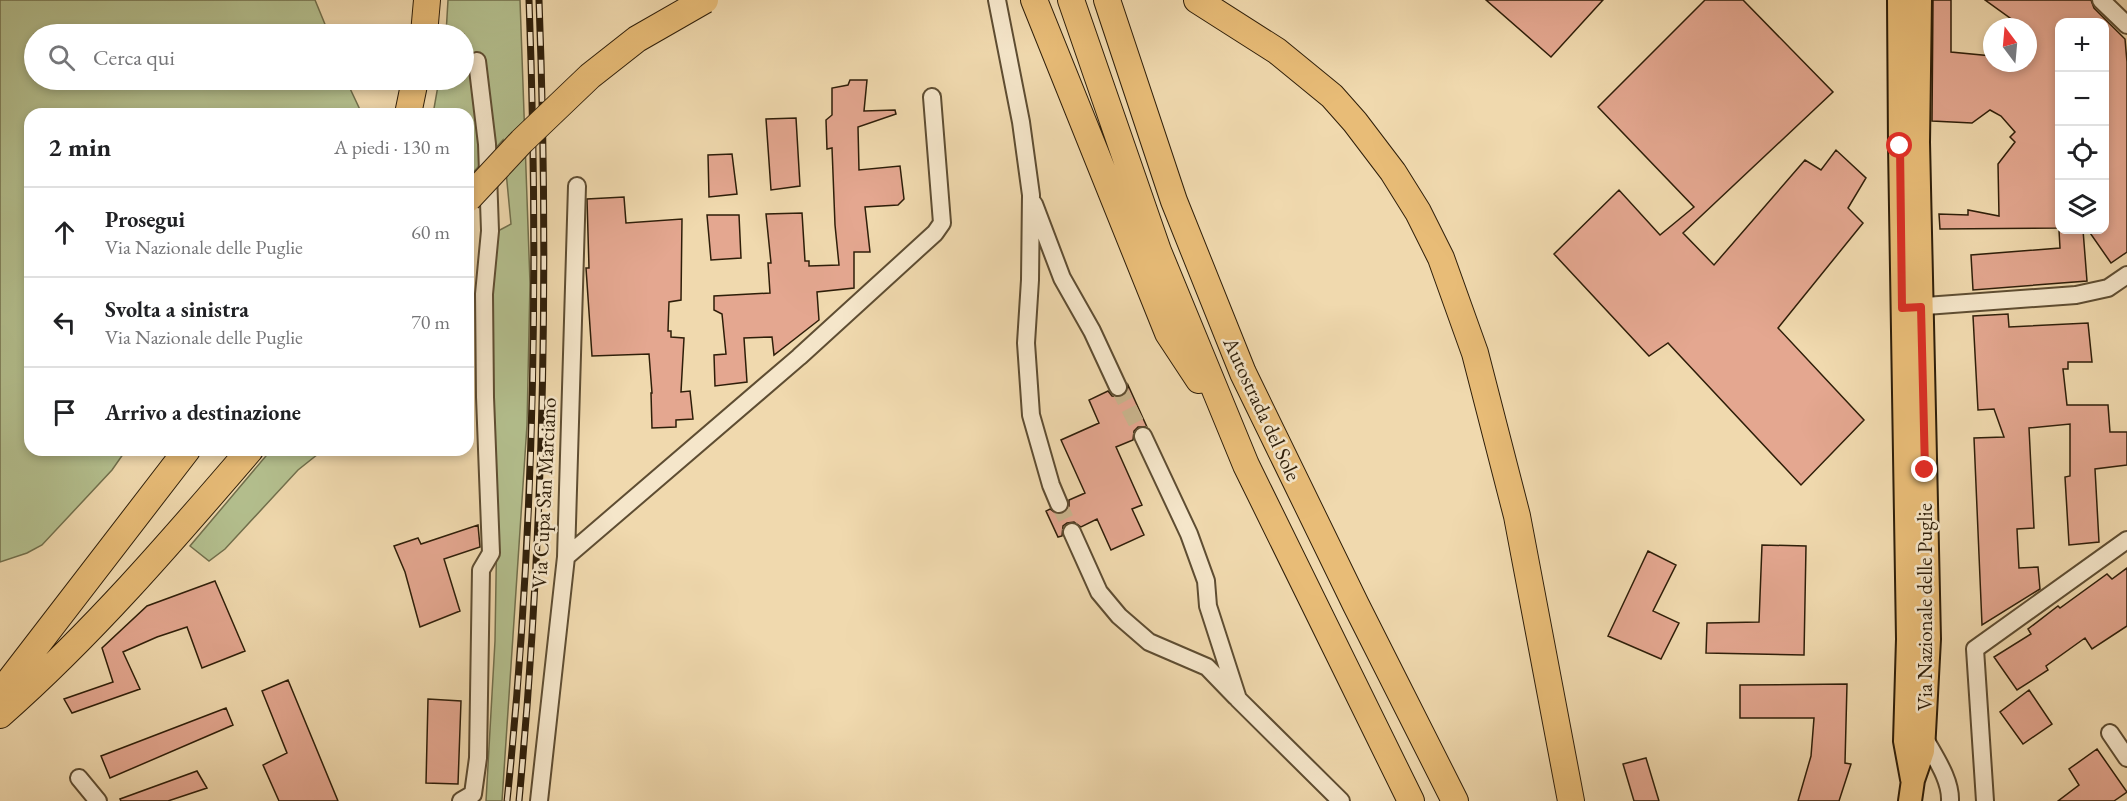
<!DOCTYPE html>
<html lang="it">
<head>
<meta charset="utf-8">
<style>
	body { margin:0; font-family:"EB Garamond",serif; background:#f6f6f6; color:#202124 }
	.controls { position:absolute; right:18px; top:18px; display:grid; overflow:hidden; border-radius:12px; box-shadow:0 3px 9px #0003 }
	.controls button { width:54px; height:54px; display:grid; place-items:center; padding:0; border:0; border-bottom:2px solid #e0e0e0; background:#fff; color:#202124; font:30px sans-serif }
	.compass { position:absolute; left:1983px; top:18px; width:54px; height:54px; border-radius:50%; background:#fff; box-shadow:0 3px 9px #0003; rotate:344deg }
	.stop { position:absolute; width:18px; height:18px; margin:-14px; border:4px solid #d93025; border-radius:50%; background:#fff }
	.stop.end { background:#d93025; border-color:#fff; box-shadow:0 2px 6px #0008 }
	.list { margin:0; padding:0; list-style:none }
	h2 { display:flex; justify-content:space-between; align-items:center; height:78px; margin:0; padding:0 24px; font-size:26px }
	h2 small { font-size:20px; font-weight:400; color:#757577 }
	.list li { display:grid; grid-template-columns:39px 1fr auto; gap:18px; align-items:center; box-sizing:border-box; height:90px; padding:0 24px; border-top:2px solid #e0e0e0 }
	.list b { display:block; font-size:22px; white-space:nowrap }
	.list p { margin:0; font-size:20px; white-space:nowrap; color:#757577 }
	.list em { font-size:20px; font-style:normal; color:#757577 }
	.icon { flex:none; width:33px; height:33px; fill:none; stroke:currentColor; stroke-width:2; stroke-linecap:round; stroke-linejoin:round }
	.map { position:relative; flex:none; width:2127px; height:801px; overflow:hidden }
	.search { position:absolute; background:#fff; box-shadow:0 3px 9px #0003; left:24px; top:24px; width:450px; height:66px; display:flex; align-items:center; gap:15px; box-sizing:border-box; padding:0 21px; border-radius:33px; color:#757577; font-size:22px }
	.panel { position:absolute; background:#fff; box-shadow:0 3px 9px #0003; left:24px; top:108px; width:450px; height:348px; border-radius:18px }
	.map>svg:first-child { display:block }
	.green { fill:#b4c08f; stroke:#716f4c; stroke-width:1.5 }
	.building { fill:#e4a790; stroke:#2e1e09; stroke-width:1.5 }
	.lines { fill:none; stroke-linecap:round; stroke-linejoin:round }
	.minor-tunnel { stroke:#c9b48d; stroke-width:16; stroke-dasharray:16 8; stroke-linecap:butt }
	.minor-casing { stroke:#5e4d32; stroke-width:20 }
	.major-casing { stroke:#2e1e09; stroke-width:26 }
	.highway-casing { stroke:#2e1e09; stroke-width:28 }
	.minor { stroke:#f5e6ca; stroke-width:16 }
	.major { stroke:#e8bc77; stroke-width:22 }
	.highway { stroke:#e8bc77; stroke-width:26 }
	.rail-casing { stroke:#2e1e09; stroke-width:7 }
	.rail { stroke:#f5e6ca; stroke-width:4.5; stroke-dasharray:14; stroke-linecap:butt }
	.highway-bridge-casing { stroke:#2e1e09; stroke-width:28; stroke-linecap:butt }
	.highway-bridge { stroke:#e8bc77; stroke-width:26 }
	.route { stroke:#d93025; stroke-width:8 }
	.labels { text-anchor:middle; stroke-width:5; stroke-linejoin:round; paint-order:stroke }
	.street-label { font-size:21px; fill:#2e1e09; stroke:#f5e6ca }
</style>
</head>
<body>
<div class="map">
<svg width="2127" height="801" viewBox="0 0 2127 801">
	<rect width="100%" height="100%" fill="#f0d9ae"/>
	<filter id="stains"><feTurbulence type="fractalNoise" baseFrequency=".00333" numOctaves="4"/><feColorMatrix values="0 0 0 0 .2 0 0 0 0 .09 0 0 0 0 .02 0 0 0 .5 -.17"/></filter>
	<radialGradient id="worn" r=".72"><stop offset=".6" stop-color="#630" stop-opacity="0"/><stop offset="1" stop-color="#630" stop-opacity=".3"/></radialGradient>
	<path class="green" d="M0 0H315L329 34H34V80H346L362 114H30V450H126L112 470 42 545 27 553 0 562Z
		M448 0H520L530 283 527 425 502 801H486L495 641 497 519 490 322 496 232 511 224 503 140 468 178V114H433L439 80H464V34H446Z
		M271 450H323L298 470 225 549 209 561 190 546Z"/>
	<path class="building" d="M1486 0H1603L1551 57Z
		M1705 0H1743L1833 92 1683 233 1714 265 1805 160 1821 170 1836 150 1866 178 1848 208 1863 223 1778 328 1864 420 1801 485 1668 343 1649 356 1554 254 1619 190 1660 235 1694 207 1598 107Z
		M1933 0H1951V52L1992 56V63H2028V27H2009L2014 21 1985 0H2091L2094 8 2125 39 2127 62V252L2111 263 2088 230H2104V22H2060V228L1940 229 1939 214 1968 215V210L1999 216 1998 164 2015 142 2010 137 2015 132 2001 116 1990 110 1972 123 1932 121Z
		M850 80H867L864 111 895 110 896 114 858 127 859 170 900 166 904 199 898 205 865 207 870 252H854V288L817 292 819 320 774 355 772 337 744 338 747 382 715 386 714 355 726 354 722 314 714 310V296L770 293 768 263H771L766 214 802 213 805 261H809V266L839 265 835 225 832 148 827 149 826 120 832 115V88L848 85Z
		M796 118 800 186 771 190 766 119Z
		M732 154 737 194 709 197 708 155Z
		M624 197 626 223 682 219 681 300 669 302 668 331H671V337L684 338 681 392 690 391 693 419 676 420V427L652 428 651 393H652L649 354 592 356 586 268H589L587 199Z
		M707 215H739L741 258 711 260Z
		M2059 230H2083L2087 281 1973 290 1971 255 2060 248Z
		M2008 314 2009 327 2088 323 2092 362H2068V369H2063L2067 405H2108L2110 432H2127V465L2095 469 2099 542 2069 545 2065 477 2070 476V424L2029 428 2034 528 2017 529 2019 568 2038 567 2040 589 1982 625 1974 438 2004 437 1994 409 1978 410 1973 316Z
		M1128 385 1147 427H1138L1134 431 1133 440 1116 447 1142 505 1132 509 1144 535 1111 550 1097 519 1081 527 1074 522 1067 523 1063 526 1062 536 1058 537 1046 511 1050 509 1057 514 1064 513 1069 506V500L1085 493 1061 440 1099 423 1089 400 1108 391 1112 396 1122 397 1127 393Z
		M478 525 480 547 444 559 460 611 420 627 405 572 394 546 418 538 421 544Z
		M1762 545 1806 546 1804 655 1706 653 1707 623 1759 622Z
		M1648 551 1676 565 1653 611 1679 623 1661 659 1608 636Z
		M2127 568V626L2092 649 2085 638 2046 666 2048 670 2017 690 1994 657 2031 634 2028 629 2058 606 2060 608 2107 574 2112 579Z
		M215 581 245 651 202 668 187 627 157 637 123 652 140 689 72 713 64 699 113 682 102 648 147 606Z
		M288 680 338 801H279L263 765 287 753 262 691Z
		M1847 684 1845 763 1851 764 1839 801H1798L1811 756 1814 718H1740V685Z
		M2029 690 2052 724 2023 744 2000 712Z
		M428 699 461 701 458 784 426 783Z
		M226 708 233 725 110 778 101 756Z
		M2097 749 2127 792 2114 801H2058L2079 785 2069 769Z
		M1646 758 1659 801H1634L1623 764Z
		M197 771 207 788 168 801H121L120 799Z"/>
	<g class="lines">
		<path class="minor-tunnel" d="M1118 387 1143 436
			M1059 504 1072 532"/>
		<defs>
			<path id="minor" d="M997 0 1021 122 1031 195 1030 280 1026 343 1031 415 1051 485 1059 504
				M2101 0 2127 25
				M1034 204 1062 278 1092 331 1118 387
				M1912 307 2076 295 2108 288 2127 275
				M1143 436 1189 534 1206 581 1208 606 1238 699 1341 801
				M1072 532 1099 592 1119 616 1149 642 1207 667 1236 697
				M566 557 799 357 935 233 942 223 932 97
				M2110 733 2127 758
				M1924 737C1934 756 1951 779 1950 801
				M79 778 98 801
				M461 801 473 794 478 758 481 570 491 553 485 397 484 294 490 231 487 144 477 61
				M539 801 566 557 577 186
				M1985 801 1975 649 2127 540"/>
			<path id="major" d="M1899 0 1900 146 1908 639 1905 741 1912 779
				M1910 801 1913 780 1923 751 1929 639 1918 142 1920 0"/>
			<path id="highway" d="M1034 0 1168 333 1199 380
				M1071 0 1158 251 1246 465 1411 801
				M1107 0 1174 201 1243 373 1356 605 1455 801
				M1197 0 1277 51 1332 96 1355 122 1393 172 1418 212 1441 258 1475 353 1517 516 1571 801
				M424 34 427 0
				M408 114 415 80
				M0 693 187 450
				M0 715C91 635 171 542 250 450"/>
		</defs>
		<use href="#minor" class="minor-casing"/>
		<use href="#major" class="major-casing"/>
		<use href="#highway" class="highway-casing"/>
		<use href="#minor" class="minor"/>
		<use href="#major" class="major"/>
		<use href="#highway" class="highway"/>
		<defs>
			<path id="rail" d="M507 801C535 533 539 269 529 0
				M519 801C544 534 549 267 539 0"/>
		</defs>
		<use href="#rail" class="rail-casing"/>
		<use href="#rail" class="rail"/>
		<defs>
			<path id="highway-bridge" d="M468 199 522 141 590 76 637 39 705 0"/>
		</defs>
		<use href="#highway-bridge" class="highway-bridge-casing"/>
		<use href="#highway-bridge" class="highway-bridge"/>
	</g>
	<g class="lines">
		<path class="route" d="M1900 146 1902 308 1921 307 1925 470"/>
	</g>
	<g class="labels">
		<g class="street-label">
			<text transform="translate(1262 409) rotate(65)" y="7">Autostrada del Sole</text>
			<text transform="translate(544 493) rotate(-87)" y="7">Via Cupa San Marciano</text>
			<text transform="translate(1925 607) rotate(-90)" y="7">Via Nazionale delle Puglie</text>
		</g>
	</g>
	<rect width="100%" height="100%" filter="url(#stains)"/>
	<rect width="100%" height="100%" fill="url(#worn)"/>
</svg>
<div class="controls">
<button>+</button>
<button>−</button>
<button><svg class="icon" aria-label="locate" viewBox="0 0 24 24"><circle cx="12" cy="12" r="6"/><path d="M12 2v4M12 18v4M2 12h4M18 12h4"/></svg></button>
<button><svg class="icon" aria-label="layers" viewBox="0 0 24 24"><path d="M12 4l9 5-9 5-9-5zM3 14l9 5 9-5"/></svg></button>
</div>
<svg class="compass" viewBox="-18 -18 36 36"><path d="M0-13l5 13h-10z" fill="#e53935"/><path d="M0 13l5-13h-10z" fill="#757577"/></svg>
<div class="stop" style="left:1900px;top:146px"></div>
<div class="stop end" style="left:1925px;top:470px"></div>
<div class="search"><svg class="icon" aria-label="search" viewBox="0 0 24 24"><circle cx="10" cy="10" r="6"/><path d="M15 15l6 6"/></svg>Cerca qui</div>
<section class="panel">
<h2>2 min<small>A piedi · 130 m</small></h2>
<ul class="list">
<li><svg class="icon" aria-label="ahead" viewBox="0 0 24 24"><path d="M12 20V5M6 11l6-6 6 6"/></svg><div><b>Prosegui</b><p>Via Nazionale delle Puglie</p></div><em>60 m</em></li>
<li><svg class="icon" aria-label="left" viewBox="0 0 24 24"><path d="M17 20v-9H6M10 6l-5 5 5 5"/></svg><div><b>Svolta a sinistra</b><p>Via Nazionale delle Puglie</p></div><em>70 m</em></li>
<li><svg class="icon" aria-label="arrive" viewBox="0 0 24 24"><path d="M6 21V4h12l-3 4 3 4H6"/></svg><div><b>Arrivo a destinazione</b></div></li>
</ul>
</section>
</div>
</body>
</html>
